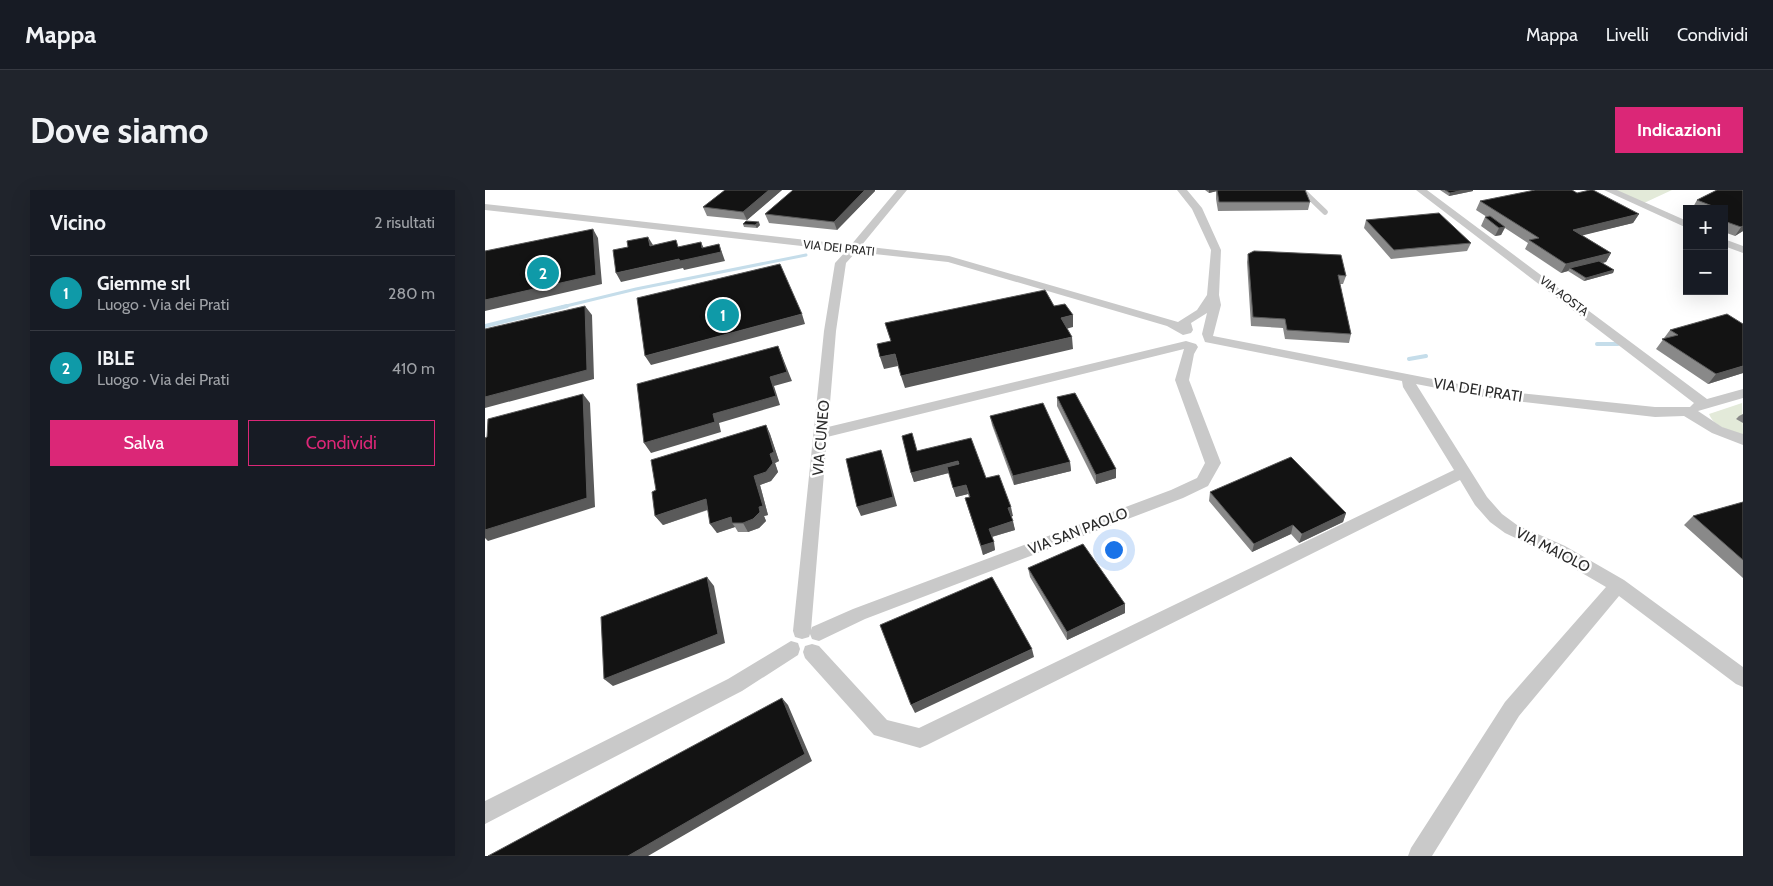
<!DOCTYPE html>
<html lang="it">
<head>
<meta charset="utf-8">
<style>
	body { margin:0; font-family:Cabin,sans-serif; background:#20242c; color:#f1f3f6 }
	.controls { position:absolute; right:15px; top:15px; display:grid; overflow:hidden; border-radius:0px; box-shadow:0 5px 20px #0002 }
	.controls button { width:45px; height:45px; display:grid; place-items:center; padding:0; border:0; border-bottom:1px solid #363941; background:#171b24; color:#f1f3f6; font:25px sans-serif }
	.you { position:absolute; left:628px; top:359px; width:18px; height:18px; margin:-12px; border:4px solid #fff; border-radius:50%; background:#1a73e8; box-shadow:0 0 0 8px #1a73e833 }
	.badge { display:grid; place-items:center; width:32px; height:32px; border-radius:50%; background:#db2777; color:#fff; font-size:16px; font-weight:700 }
	.pin { position:absolute; translate:-50% -50%; border:2px solid #fff; box-shadow:0 1px 5px #0006 }
	.list { margin:0; padding:0; list-style:none }
	h2 { display:flex; justify-content:space-between; align-items:center; height:65px; margin:0; padding:0 20px; font-size:21px }
	h2 small { font-size:16px; font-weight:400; color:#9ea1a6 }
	.list li { display:grid; grid-template-columns:32px 1fr auto; gap:15px; align-items:center; box-sizing:border-box; height:75px; padding:0 20px; border-top:1px solid #363941 }
	.list b { display:block; font-size:19px; white-space:nowrap }
	.list p { margin:0; font-size:16px; white-space:nowrap; color:#9ea1a6 }
	.list em { font-size:16px; font-style:normal; color:#9ea1a6 }
	.actions { display:flex; gap:10px; padding:15px 20px }
	.actions a { flex:1; padding:11px 0; border:1px solid #db2777; border-radius:0px; text-align:center; font-size:18px; color:#db2777 }
	.actions .main { background:#db2777; color:#fff }
	.map { position:relative; flex:none; width:1258px; height:666px; overflow:hidden; border-radius:0px }
	header { display:flex; align-items:center; gap:30px; box-sizing:border-box; height:70px; padding:0 25px; background:#171b24; border-bottom:1px solid #363941 }
	header strong { font-size:24px }
	nav { display:flex; gap:28px; margin-inline-start:auto; font-size:18px }
	.intro { display:flex; align-items:center; justify-content:space-between; box-sizing:border-box; height:120px; padding:0 30px }
	h1 { margin:0; font-size:35px }
	.button { padding:12px 22px; border-radius:0px; background:#db2777; color:#fff; font-size:18px; font-weight:700 }
	main { display:flex; gap:30px; padding:0 30px }
	aside { flex:1; background:#171b24; border-radius:0px; box-shadow:0 5px 20px #0002 }
	.map>svg:first-child { display:block }
	.green { fill:#e3ead9 }
	.lines { fill:none; stroke-linecap:round; stroke-linejoin:round }
	.stream-far1 { stroke:#c5ddea; stroke-width:3 }
	.stream { stroke:#c5ddea; stroke-width:4 }
	.lane { stroke:#c9c9c9; stroke-width:5.5 }
	.street { fill:#c9c9c9; fill-rule:evenodd }
	.wall { fill:#898989 }
	.shaded-wall { fill:#5a5a5a }
	.building { fill:#131313; stroke:#5a5a5a }
	.labels { text-anchor:middle; stroke-width:5; stroke-linejoin:round; paint-order:stroke }
	.far-street-label { font-size:12px; fill:#2c2c2c; stroke:#fff }
	.street-label { font-size:15px; fill:#2c2c2c; stroke:#fff }
</style>
</head>
<body>
<header>
<strong>Mappa</strong>
<nav><a>Mappa</a><a>Livelli</a><a>Condividi</a></nav>
</header>
<div class="intro"><h1>Dove siamo</h1><a class="button">Indicazioni</a></div>
<main>
<aside>
<h2>Vicino<small>2 risultati</small></h2>
<ul class="list">
<li><span class="badge" style="background:#0f9aa8">1</span><div><b>Giemme srl</b><p>Luogo · Via dei Prati</p></div><em>280 m</em></li>
<li><span class="badge" style="background:#0f9aa8">2</span><div><b>IBLE</b><p>Luogo · Via dei Prati</p></div><em>410 m</em></li>
</ul>
<div class="actions"><a class="main">Salva</a><a>Condividi</a></div>
</aside>
<div class="map">
<svg width="1258" height="666" viewBox="0 0 1258 666">
	<rect width="100%" height="100%" fill="#fff"/>
	<path class="green" d="M1131 0H1187L1159 13Z
		M1257 213 1258 245C1246 241 1229 237 1224 224Z"/>
	<g class="lines">
		<path class="stream-far1" d="M77 117 151 99 321 65"/>
		<path class="stream" d="M0 136 82 116
			M1112 154H1133
			M924 169 941 166"/>
		<path class="lane" d="M817 0 840 22"/>
		<path class="street" d="M412 0H422L376 56 464 66 693 132 712 120 722 105 726 60 707 19 692 0H702L717 18 736 60 734 105 736 115 728 146 1004 200 1170 217H1205L1209 213 931 0H942L1222 209 1258 199V208L1213 221 1237 237 1258 244V255L1227 243 1199 226 1170 227 1004 208 931 194 1002 307 1017 324 1032 335 1080 356 1139 390 1258 477V497L1251 494 1134 406 1034 526 947 666H923L926 658 1020 512 1121 397 1068 366 1020 343 1005 332 990 315 975 290 442 555 435 558 389 545 320 468 318 462 320 456 327 454 334 456 402 530 434 538 969 280 918 197 917 191 720 152 717 144 722 123 706 133 708 140 706 143 698 145 682 136 463 72 371 62 361 73 351 141 343 237 701 151 711 154 713 157 709 164 704 190 736 273 723 296 698 308 380 429 334 451 327 449 325 444 324 447 317 449 310 447 308 441 339 141 350 73 361 61 0 20V14L366 55ZM699 159 690 190 720 273 712 288 686 300 368 419 327 437 326 440 342 247Z
			M1119 0H1132L1202 31V38Z
			M1239 49 1258 56V63L1239 56Z
			M306 451 313 453 315 459 313 465 257 501 0 634V611L243 489Z"/>
	</g>
	<path class="wall" d="M240 0H297L262 30 222 26 218 17Z
		M308 0H390V1L352 40 284 33 280 24Z
		M720 0H737L825 12 823 20 733 21 731 9V1L724 3Z
		M955 0H988V1L964 6Z
		M1232 0 1258 41 1250 46 1239 42V19H1207L1212 10Z
		M1088 1 1092 3 1154 24 1148 33 1097 45 1126 63 1121 72 1117 73 1129 80 1128 83 1099 91 1083 81 1076 83 1040 59 1043 53 1020 38 1016 45 1010 46 996 36 1000 27H1002L991 20 995 11Z
		M881 30 986 53 982 61 906 69 879 38Z
		M258 34 275 35 272 38 259 37Z
		M763 64 861 86 858 94H855L866 144 864 153 800 149 798 138 766 136 762 72Z
		M1185 140 1258 183 1223 194 1171 159Z
		M572 207 631 279V288L611 294 572 216Z
		M1258 224V233L1251 229 1254 226Z
		M505 226 585 272 586 281 529 295 507 235Z
		M281 235 285 244 294 271 290 273 293 282 286 291 275 295 283 325 279 326 281 331 274 338 263 342H253L250 337 232 343 223 320 178 335 170 326 171 300Z
		M432 261 501 288 528 326H526L530 340 507 347 510 360 498 365 480 308 484 307 483 304 471 307 464 283 429 292 426 283Z
		M725 302 861 323 858 332 814 353 806 344 767 362 724 311Z
		M1258 312V388L1199 335 1208 326Z
		M543 378 640 423 582 450 545 387Z"/>
	<path class="shaded-wall" d="M284 0H297L262 30 258 22Z
		M380 0H390V1L352 40 349 32Z
		M724 0H737L724 3Z
		M979 0H988V1L964 6 965 3Z
		M1154 24 1148 33 1083 49 1088 40Z
		M274 32 275 35 272 38 270 35Z
		M1258 36V41L1250 46 1256 37Z
		M1020 37 1016 45 1010 46 1014 38Z
		M108 39 113 48 117 94 0 121V110Z
		M163 47 168 55 165 56Z
		M216 52 220 61 234 54 240 71 199 80 198 78 136 92 131 83 194 69 217 58Z
		M1126 63 1121 72 1088 80 1085 78 1083 81 1076 83 1081 74Z
		M1129 80 1128 83 1099 91 1101 88Z
		M100 116 107 125 109 189 0 218V207Z
		M317 124 320 134 166 175 160 166Z
		M588 125V137L577 140 576 128Z
		M587 147 588 159 420 198 416 186Z
		M293 156 307 191 289 196 295 215 234 233 236 242 166 263 159 253 228 224 285 187Z
		M410 164 413 176 399 179 395 167Z
		M1258 176V183L1223 194 1231 184Z
		M98 204 105 213 110 317 3 351 0 348V340Z
		M281 235 285 244 294 271 290 273 293 282 286 291 275 295 283 325 279 326 281 331 274 338 263 342 258 333 274 317 269 286 285 264Z
		M396 260 399 269 412 316 376 326 372 317Z
		M473 271 475 280 429 292 426 283Z
		M585 272 586 281 529 295 528 286Z
		M631 279V288L611 294V285Z
		M481 295 483 304 471 307 468 298Z
		M221 309 227 318 178 335 170 326Z
		M526 317 528 326 525 327 523 318Z
		M861 323 858 332 814 353 817 344Z
		M246 327 247 333 250 337 232 343 225 334Z
		M528 331 530 340 506 347 504 339Z
		M808 335 806 344 767 362 769 354Z
		M509 352 510 360 498 365 496 356Z
		M222 387 229 396 240 453 128 496 119 489Z
		M640 414V423L582 450V442Z
		M547 459 549 467 430 523 426 515Z
		M297 508 303 515 327 571 163 666H143Z"/>
	<path class="building" d="M240 0H284L258 22 218 17Z
		M308 0H380L349 32 280 24Z
		M732 0H820L825 12H734Z
		M960 0H979L965 3Z
		M1050 0H1087L1092 3 1105 0H1108L1154 24 1088 40 1126 63 1081 74 1044 50 1054 48 995 11Z
		M1232 0H1258V36L1256 37 1239 31V19H1235L1212 10Z
		M954 23 986 53 909 60 881 30Z
		M1005 26 1020 37 1014 38 1000 27Z
		M261 31 274 32 270 35 258 34Z
		M108 39 111 85 0 110V61Z
		M163 47 165 56 191 50 193 57 216 52 217 58 234 54 236 62 195 71 194 69 131 83 128 60 143 57 142 51Z
		M769 61 856 65 861 86 853 85 866 144 802 140 800 129 768 127 763 64Z
		M1114 71 1129 80 1101 88 1085 78Z
		M295 74 317 124 160 166 152 108Z
		M560 100 569 116 580 114 588 125 576 128 587 147 416 186 410 164 395 167 392 154 406 151 400 133Z
		M100 116 102 180 0 207V139Z
		M1242 124 1258 134V176L1231 184 1177 149 1193 145 1185 140Z
		M293 156 302 182 285 187 291 206 228 224 230 232 159 253 152 194Z
		M590 203 631 279 611 285 572 207Z
		M98 204 102 308 0 340V248L2 247 3 229Z
		M558 213 585 272 528 286 505 226Z
		M281 235 289 262 285 264 288 273 281 282 269 286 278 316 274 317 275 322 268 329 258 333H247L246 327 225 334 221 309 170 326 167 302 171 300 166 270Z
		M427 243 432 261 486 248 501 288 514 285 526 317 523 318 528 331 504 339 509 352 496 356 480 308 485 307 481 295 468 298 462 277 474 274 473 271 426 283 417 246Z
		M396 260 408 307 372 317 361 269Z
		M806 267 861 323 817 344 808 335 769 354 725 302Z
		M1258 312V370L1208 326Z
		M598 354 640 414 582 442 543 378Z
		M222 387 233 444 119 489 116 427Z
		M507 387 547 459 426 515 395 435Z
		M297 508 320 564 143 666H3Z"/>
	<g class="labels">
		<g class="far-street-label">
			<text transform="translate(354 58) rotate(6)" y="4">VIA DEI PRATI</text>
			<text transform="translate(1079 106) rotate(37)" y="4">VIA AOSTA</text>
		</g>
		<g class="street-label">
			<text transform="translate(993 200) rotate(9)" y="5">VIA DEI PRATI</text>
			<text transform="translate(336 248) rotate(-85)" y="5">VIA CUNEO</text>
			<text transform="translate(593 341) rotate(-21)" y="5">VIA SAN PAOLO</text>
			<text transform="translate(1068 360) rotate(27)" y="5">VIA MAIOLO</text>
		</g>
	</g>
</svg>
<div class="controls">
<button>+</button>
<button>−</button>
</div>
<div class="you"></div>
<div class="pin badge" style="left:238px;top:125px;background:#0f9aa8">1</div>
<div class="pin badge" style="left:58px;top:83px;background:#0f9aa8">2</div>
</div>
</main>
</body>
</html>
